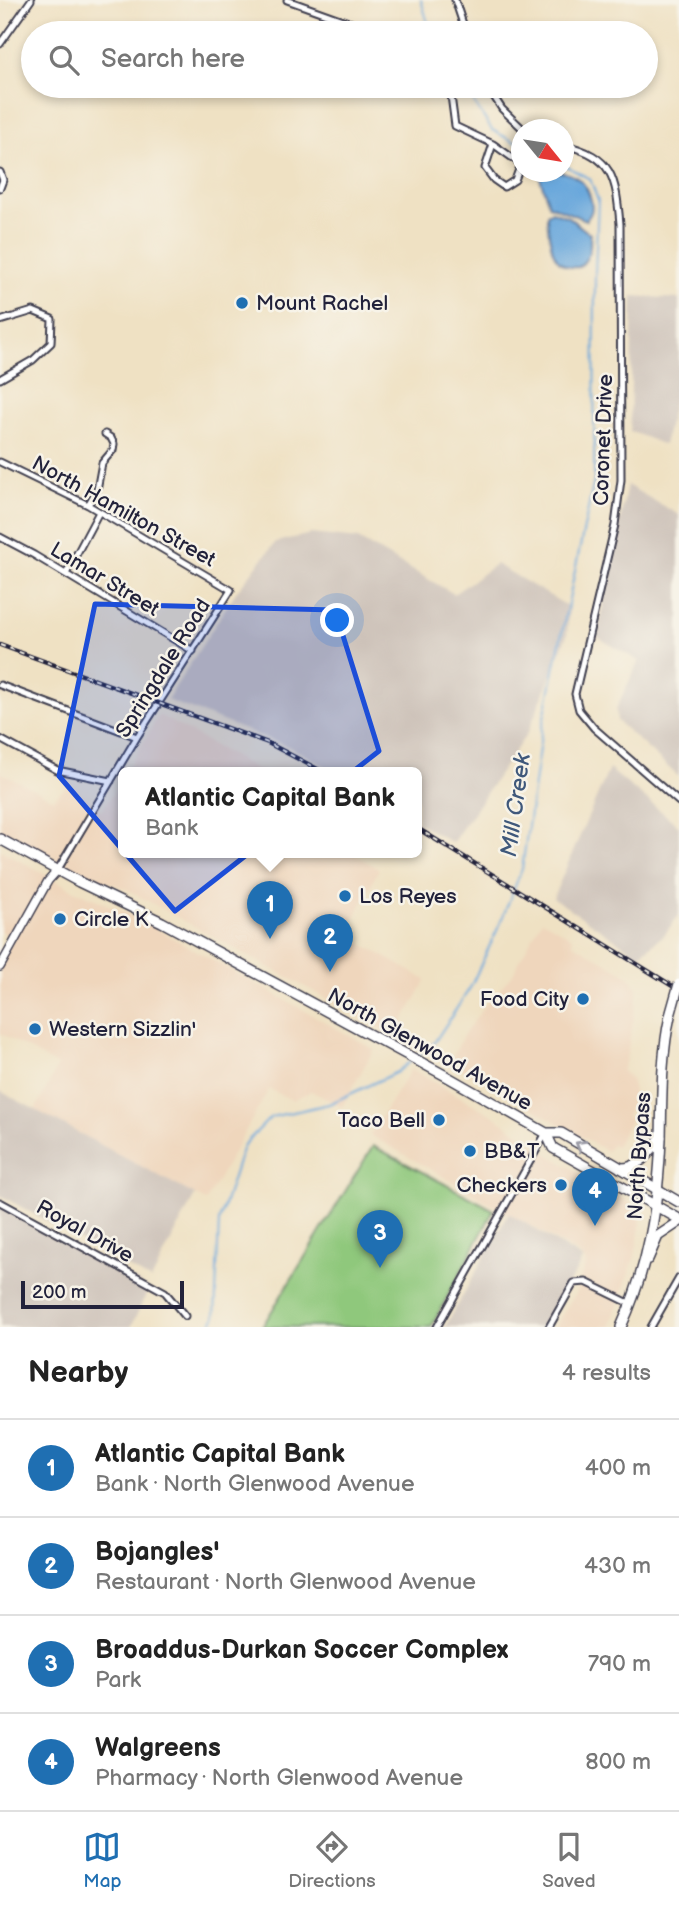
<!DOCTYPE html>
<html lang="en">
<head>
<meta charset="utf-8">
<style>
	body { margin:0; font-family:"Balsamiq Sans",sans-serif; background:#f6f6f6; color:#222 }
	.compass { position:absolute; left:511px; top:119px; width:63px; height:63px; border-radius:50%; background:#fff; box-shadow:0 4px 10px #0003; rotate:120deg }
	.scale { position:absolute; left:21px; bottom:18px; width:163px; box-sizing:border-box; padding-left:7px; border:4px solid #22223b; border-top:0; font-size:19px; line-height:24px; white-space:nowrap; color:#22223b; -webkit-text-stroke:5px #f7f3e8; paint-order:stroke }
	.you { position:absolute; left:338px; top:621px; width:24px; height:24px; margin:-18px; border:5px solid #fff; border-radius:50%; background:#1a73e8; box-shadow:0 0 0 10px #1a73e833 }
	.badge { display:grid; place-items:center; width:46px; height:46px; border-radius:50%; background:#1f6fb2; color:#fff; font-size:23px; font-weight:700 }
	.pin { position:absolute; translate:-50% -58px; filter:drop-shadow(0 2px 4px #0008) }
	.pin::after { content:''; position:absolute; top:37px; width:24px; height:21px; background:inherit; clip-path:polygon(0 0,100% 0,50% 100%) }
	.popup { position:absolute; left:118px; top:767px; width:304px; height:91px; box-sizing:border-box; display:grid; place-content:center; border-radius:10px; background:#fff; filter:drop-shadow(0 2px 5px #0005); font-size:23px; white-space:nowrap; color:#767676 }
	.popup b { font-size:26px; color:#222 }
	.popup::after { content:''; position:absolute; left:50%; top:100%; margin-left:-14px; border:14px solid transparent; border-top-color:#fff }
	.list { margin:0; padding:0; list-style:none }
	h2 { display:flex; justify-content:space-between; align-items:center; height:91px; margin:0; padding:0 28px; font-size:30px }
	h2 small { font-size:23px; font-weight:400; color:#767676 }
	.list li { display:grid; grid-template-columns:46px 1fr auto; gap:21px; align-items:center; box-sizing:border-box; height:98px; padding:0 28px; border-top:2px solid #e0e0e0 }
	.list b { display:block; font-size:26px; white-space:nowrap }
	.list p { margin:0; font-size:23px; white-space:nowrap; color:#767676 }
	.list em { font-size:23px; font-style:normal; color:#767676 }
	.icon { flex:none; width:38px; height:38px; fill:none; stroke:currentColor; stroke-width:2; stroke-linecap:round; stroke-linejoin:round }
	.map { position:relative; flex:none; width:679px; height:1327px; overflow:hidden }
	.search { position:absolute; background:#fff; box-shadow:0 4px 10px #0003; left:21px; right:21px; top:21px; height:77px; display:flex; align-items:center; gap:18px; box-sizing:border-box; padding:0 24px; border-radius:38px; color:#767676; font-size:26px }
	.sheet { height:483px; background:#fff }
	nav { display:flex; justify-content:space-around; align-items:center; box-sizing:border-box; height:98px; border-top:2px solid #e0e0e0; background:#fff; font-size:19px; color:#767676 }
	nav a { display:grid; justify-items:center; gap:4px }
	nav .on { color:#1f6fb2 }
	.map>svg:first-child { display:block }
	.built { fill:#efd6bc }
	.industrial { fill:#cdc2b9 }
	.green { fill:#8fc87b; stroke:#58755b; stroke-width:2 }
	.water { fill:#6ba8dc; stroke:#46658c; stroke-width:2 }
	.lines { fill:none; stroke-linecap:round; stroke-linejoin:round }
	.stream { stroke:#6ba8dc; stroke-width:2 }
	.minor-casing { stroke:#413f4f; stroke-width:9 }
	.tertiary-casing { stroke:#413f4f; stroke-width:10 }
	.primary-casing { stroke:#413f4f; stroke-width:12 }
	.trunk-casing { stroke:#413f4f; stroke-width:12 }
	.minor { stroke:#fff; stroke-width:5 }
	.tertiary { stroke:#fff; stroke-width:7 }
	.primary { stroke:#fff; stroke-width:9 }
	.trunk { stroke:#fff; stroke-width:9 }
	.rail-casing { stroke:#22223b; stroke-width:4.5 }
	.rail { stroke:#f7f3e8; stroke-width:2; stroke-dasharray:5; stroke-linecap:butt }
	.trunk-bridge-casing { stroke:#413f4f; stroke-width:12; stroke-linecap:butt }
	.trunk-bridge { stroke:#fff; stroke-width:9 }
	.oneway { stroke:#9c9ca7 }
	.marked { fill:#1d4ed8; fill-opacity:0.2; stroke:#1d4ed8; stroke-width:5; stroke-linejoin:round }
	.poi-dot { fill:#1f6fb2; stroke:#f7f3e8; stroke-width:2.5 }
	.labels { text-anchor:middle; stroke-width:5; stroke-linejoin:round; paint-order:stroke }
	.poi-label { font-size:21px; fill:#22223b; stroke:#f7f3e8; text-anchor:start }
	.street-label { font-size:21px; fill:#22223b; stroke:#f7f3e8 }
	.water-label { font-size:23px; font-style:italic; fill:#3f587b; stroke:#f7f3e8 }
</style>
</head>
<body>
<div class="map">
<svg width="679" height="1327" viewBox="0 0 679 1327">
	<rect width="100%" height="100%" fill="#f7f3e8"/>
	<filter id="ink" filterUnits="userSpaceOnUse"><feTurbulence type="fractalNoise" baseFrequency=".0143" numOctaves="2"/><feDisplacementMap in="SourceGraphic" scale="14" xChannelSelector="R" yChannelSelector="G"/><feConvolveMatrix kernelMatrix="1 2 1 2 8 2 1 2 1" color-interpolation-filters="sRGB"/></filter>
	<filter id="wash" filterUnits="userSpaceOnUse"><feTurbulence type="fractalNoise" baseFrequency=".00686" numOctaves="4" result="noise"/><feDisplacementMap in="SourceGraphic" scale="28" xChannelSelector="R" yChannelSelector="G"/><feGaussianBlur stdDeviation="1.57" result="paint"/><feColorMatrix in="noise" values="0 0 0 0 0 0 0 0 0 0 0 0 0 0 0 0 0 1.4 0 .05"/><feComposite in="paint" operator="in"/></filter>
	<g filter="url(#wash)">
		<rect width="100%" height="100%" fill="#efe1c3"/>
		<path class="built" d="M159 715 263 773H125Z
			M0 772 53 799 70 784 102 811 123 777V853H353L379 869 346 935 426 980 395 1036 126 889 78 871 0 831Z
			M0 850 72 889 131 915 374 1049 342 1107 311 1091 292 1100 269 1089 206 1201 35 1110 58 1066 0 1033V957L12 937 0 931Z
			M542 920 573 938 572 943 629 976 637 988V999L626 1060 622 1071 631 1079 634 1090 627 1116 631 1119 616 1146 612 1144 607 1151 450 1062 463 1036 489 1000 512 975Z
			M411 1069 494 1116 551 1156 630 1203 637 1209 641 1221 635 1256 610 1327H555L576 1292 586 1262 578 1253 370 1135Z"/>
		<path class="industrial" d="M633 296 679 299V377L664 445 630 431Z
			M627 485 679 515V777L617 721 616 709 639 661 597 637Z
			M311 534 358 539 454 594 496 564 569 607 567 635 528 732 452 843 417 822V773H338L290 747 167 700 236 592 276 542Z
			M609 769 679 826V915L664 935 639 955 553 898Z
			M0 1091 195 1195 151 1280 0 1195Z
			M0 1206 149 1288 131 1327H0Z
			M509 1213 583 1259 543 1327H445Z"/>
		<path class="green" d="M373 1146 494 1210 431 1327H262Z"/>
		<path class="water" d="M543 172C566 170 585 175 591 200 593 209 592 213 586 220L549 205 539 175Z
			M552 211 568 217 590 234C591 248 590 258 579 267 550 270 550 240 547 219V214Z"/>
		<g class="lines">
			<path class="stream" d="M421 0 431 33
				M463 86 492 130 522 146
				M418 1055 434 1043 470 988 499 926 522 869 542 727 594 481 595 274 598 200 590 179 564 165
				M210 1327 215 1317 219 1221 243 1146 271 1117 329 1104 397 1072 411 1061"/>
		</g>
	</g>
	<g filter="url(#ink)">
		<g class="lines">
			<defs>
				<path id="minor" d="M287 0 379 33
					M455 0 466 33
					M0 44 31 0
					M447 86 450 88 455 126 493 144 521 164 515 180 504 187 494 180 485 168 493 144
					M487 86 502 109 524 130
					M564 145C613 156 616 178 620 224L621 480 615 525 575 694 579 710 594 728 679 802
					M0 172 3 180 0 188
					M0 321 33 311 52 319 51 343 33 360 0 379
					M0 462 88 505 231 590 137 737 57 871
					M88 505 97 490 102 463 113 450 114 444 111 438 105 434
					M0 537 34 555 193 651
					M66 574 99 512
					M0 685 137 737
					M0 739 57 770 111 781
					M0 1202 165 1292 185 1316
					M437 1327 546 1133
					M549 1327 574 1283 586 1282 631 1304
					M651 1327 679 1278"/>
				<path id="tertiary" d="M0 967 48 881 57 871"/>
				<path id="primary" d="M0 839 79 882 162 922 446 1076 546 1133H561L679 1202
					M546 1133 553 1148 679 1219
					M620 1168C640 1169 650 1151 661 1137
					M648 1259 658 1236 679 1222"/>
				<path id="trunk" d="M621 1327C649 1265 658 1207 661 1139 662 1097 661 1057 670 1016"/>
			</defs>
			<use href="#minor" class="minor-casing"/>
			<use href="#tertiary" class="tertiary-casing"/>
			<use href="#primary" class="primary-casing"/>
			<use href="#trunk" class="trunk-casing"/>
			<use href="#minor" class="minor"/>
			<use href="#tertiary" class="tertiary"/>
			<use href="#primary" class="primary"/>
			<use href="#trunk" class="trunk"/>
			<defs>
				<path id="rail" d="M0 645 268 743 325 773
					M417 828 679 990"/>
			</defs>
			<use href="#rail" class="rail-casing"/>
			<use href="#rail" class="rail"/>
			<defs>
				<path id="trunk-bridge" d="M670 1016 679 984"/>
			</defs>
			<use href="#trunk-bridge" class="trunk-bridge-casing"/>
			<use href="#trunk-bridge" class="trunk-bridge"/>
		</g>
		<defs><path id="oneway-chevron" d="M-2-3.5L2.5 0L-2 3.5" fill="none" stroke-width="1.6" stroke-linecap="round" stroke-linejoin="round" transform="scale(1.75)"/></defs>
		<use class="oneway" href="#oneway-chevron" transform="translate(580 1145) rotate(-150)"/>
	</g>
	<path class="marked" d="M95 604 335 610 379 751 175 911 59 776Z"/>
	<g class="poi-dot">
		<circle cx="242" cy="303" r="7"/>
		<circle cx="345" cy="896" r="7"/>
		<circle cx="60" cy="919" r="7"/>
		<circle cx="583" cy="999" r="7"/>
		<circle cx="35" cy="1029" r="7"/>
		<circle cx="439" cy="1120" r="7"/>
		<circle cx="470" cy="1151" r="7"/>
		<circle cx="561" cy="1185" r="7"/>
	</g>
	<g class="labels">
		<g class="poi-label">
			<text x="256" y="310">Mount Rachel</text>
			<text x="359" y="903">Los Reyes</text>
			<text x="74" y="926">Circle K</text>
			<text x="569" y="1006" text-anchor="end">Food City</text>
			<text x="49" y="1036">Western Sizzlin'</text>
			<text x="425" y="1127" text-anchor="end">Taco Bell</text>
			<text x="484" y="1158">BB&amp;T</text>
			<text x="547" y="1192" text-anchor="end">Checkers</text>
		</g>
		<g class="street-label">
			<text transform="translate(603 440) rotate(-88)" y="7">Coronet Drive</text>
			<text transform="translate(124 511) rotate(29)" y="7">North Hamilton Street</text>
			<text transform="translate(105 579) rotate(31)" y="7">Lamar Street</text>
			<text transform="translate(163 668) rotate(-58)" y="7">Springdale Road</text>
			<text transform="translate(430 1049) rotate(29)" y="7">North Glenwood Avenue</text>
			<text transform="translate(639 1156) rotate(-86)" y="7">North Bypass</text>
			<text transform="translate(85 1231) rotate(29)" y="7">Royal Drive</text>
		</g>
		<g class="water-label">
			<text transform="translate(515 805) rotate(-82)" y="8">Mill Creek</text>
		</g>
	</g>
</svg>
<svg class="compass" viewBox="-18 -18 36 36"><path d="M0-13l5 13h-10z" fill="#e53935"/><path d="M0 13l5-13h-10z" fill="#767676"/></svg>
<div class="scale">200 m</div>
<div class="you"></div>
<div class="pin badge" style="left:270px;top:939px">1</div>
<div class="popup"><b>Atlantic Capital Bank</b>Bank</div>
<div class="pin badge" style="left:330px;top:972px">2</div>
<div class="pin badge" style="left:380px;top:1268px">3</div>
<div class="pin badge" style="left:595px;top:1226px">4</div>
<div class="search"><svg class="icon" aria-label="search" viewBox="0 0 24 24"><circle cx="10" cy="10" r="6"/><path d="M15 15l6 6"/></svg>Search here</div>
</div>
<section class="sheet">
<h2>Nearby<small>4 results</small></h2>
<ul class="list">
<li><span class="badge">1</span><div><b>Atlantic Capital Bank</b><p>Bank · North Glenwood Avenue</p></div><em>400 m</em></li>
<li><span class="badge">2</span><div><b>Bojangles'</b><p>Restaurant · North Glenwood Avenue</p></div><em>430 m</em></li>
<li><span class="badge">3</span><div><b>Broaddus-Durkan Soccer Complex</b><p>Park</p></div><em>790 m</em></li>
<li><span class="badge">4</span><div><b>Walgreens</b><p>Pharmacy · North Glenwood Avenue</p></div><em>800 m</em></li>
</ul>
</section>
<nav>
<a class="on"><svg class="icon" aria-label="map" viewBox="0 0 24 24"><path d="M3 6l6-2 6 2 6-2v14l-6 2-6-2-6 2zM9 4v14M15 6v14"/></svg>Map</a>
<a><svg class="icon" aria-label="directions" viewBox="0 0 24 24"><path d="M12 3l9 9-9 9-9-9zM9 14v-3h6M13 9l2 2-2 2"/></svg>Directions</a>
<a><svg class="icon" aria-label="saved" viewBox="0 0 24 24"><path d="M7 4h10v16l-5-4-5 4z"/></svg>Saved</a>
</nav>
</body>
</html>
